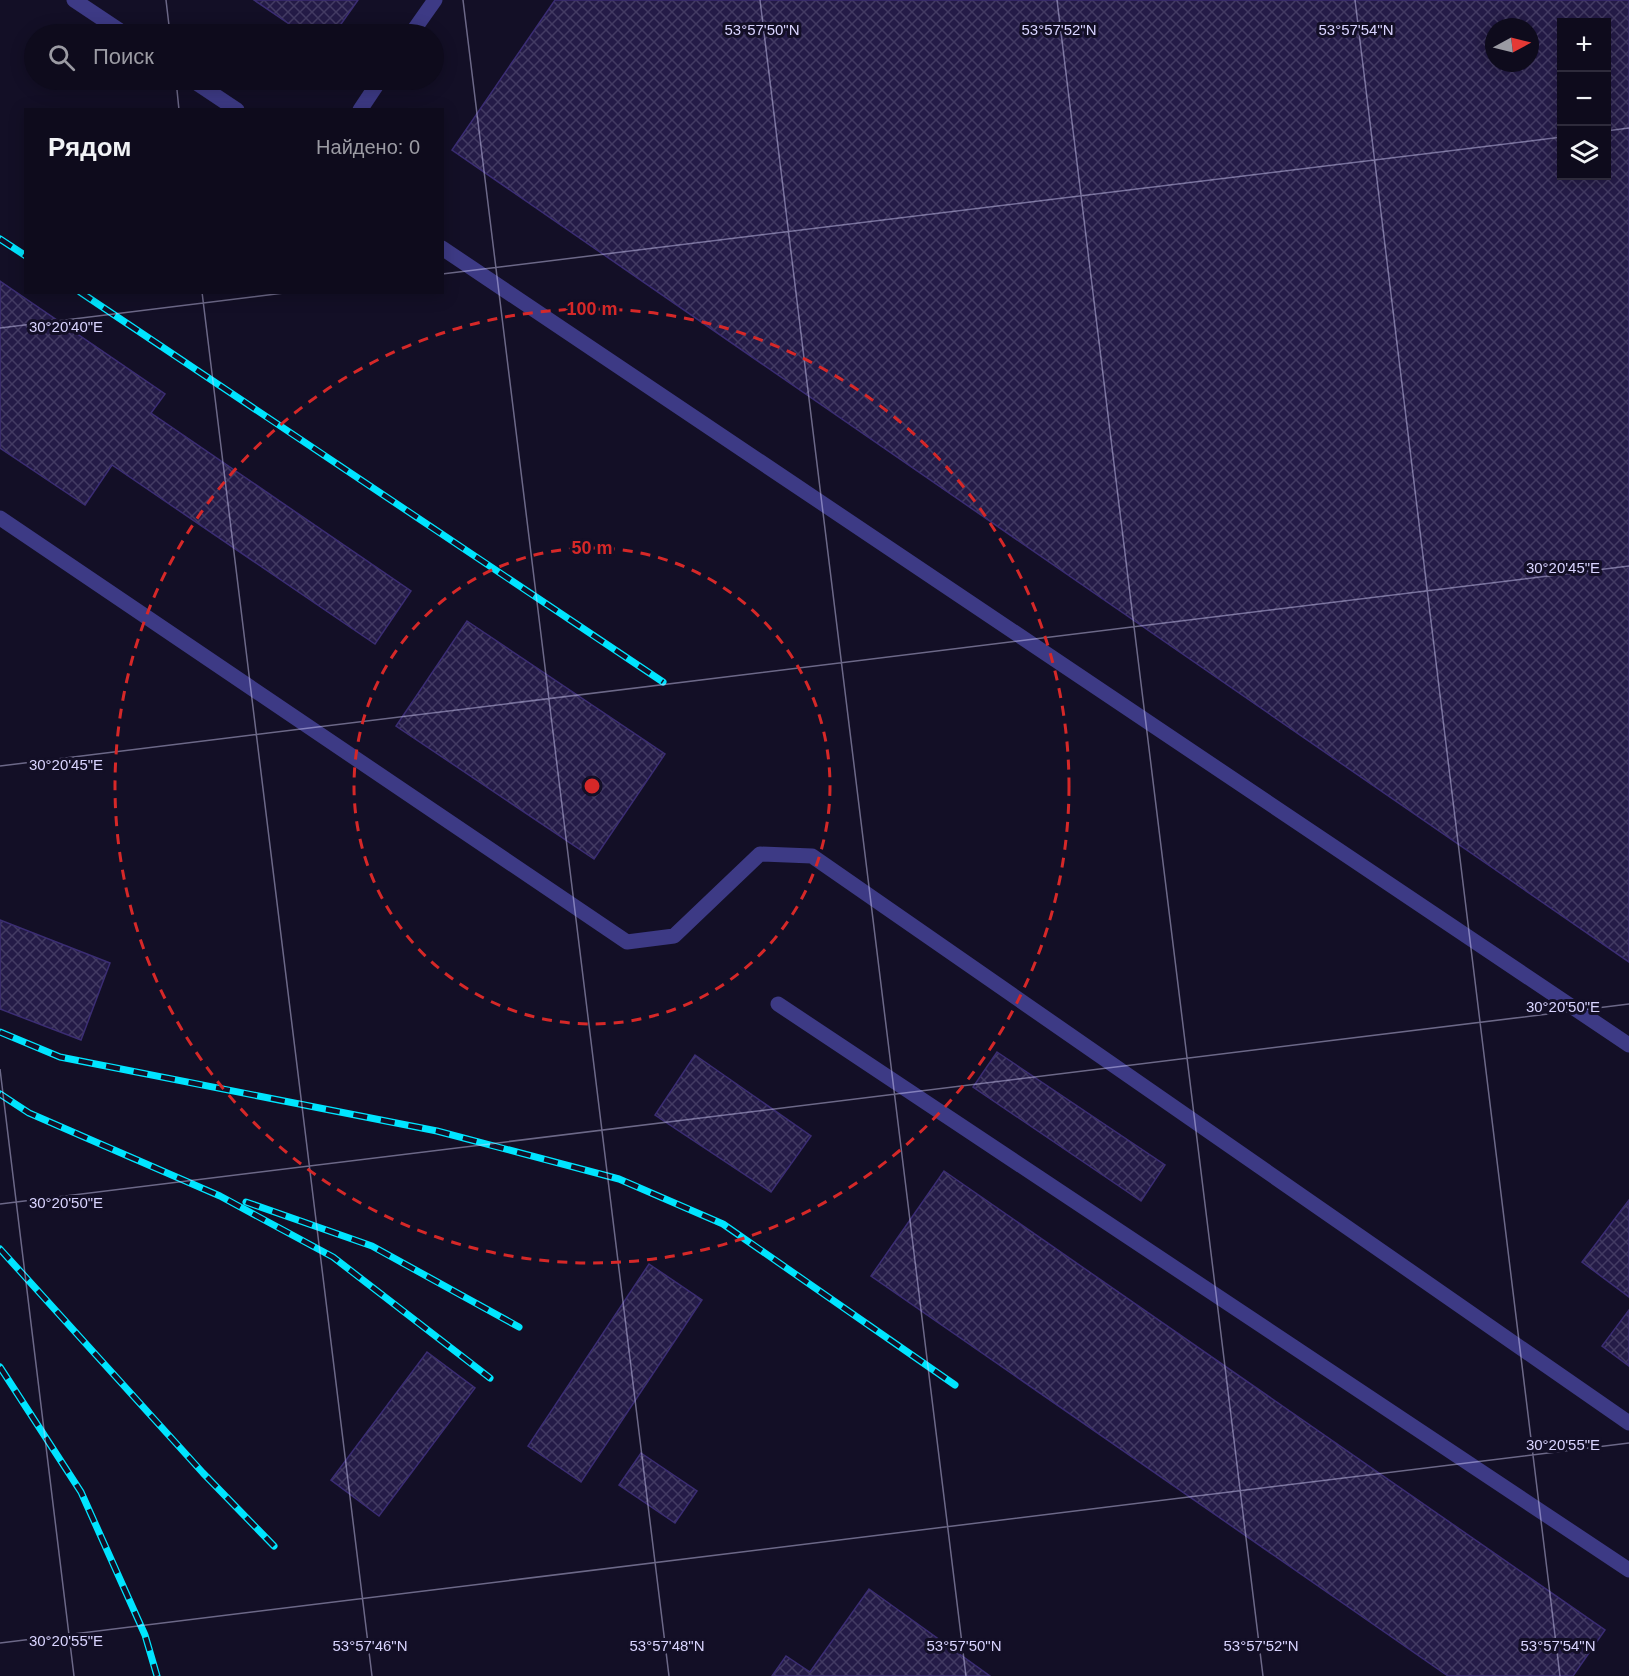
<!DOCTYPE html>
<html lang="ru">
<head>
<meta charset="utf-8">
<style>
	body { margin:0; font-family:Helvetica,sans-serif; background:#171425; color:#f1f3f6 }
	.controls { position:absolute; right:18px; top:18px; display:grid; overflow:hidden; border-radius:0px; box-shadow:0 3px 15px #0003 }
	.controls button { width:54px; height:54px; display:grid; place-items:center; padding:0; border:0; border-bottom:2px solid #2e2b3b; background:#0e0b1c; color:#f1f3f6; font:30px sans-serif }
	.compass { position:absolute; left:1485px; top:18px; width:54px; height:54px; border-radius:50%; background:#0e0b1c; box-shadow:0 3px 15px #0003; rotate:83deg }
	.list { margin:0; padding:0; list-style:none }
	h2 { display:flex; justify-content:space-between; align-items:center; height:78px; margin:0; padding:0 24px; font-size:26px }
	h2 small { font-size:20px; font-weight:400; color:#9b9ba3 }
	.icon { flex:none; width:33px; height:33px; fill:none; stroke:currentColor; stroke-width:2; stroke-linecap:round; stroke-linejoin:round }
	.map { position:relative; flex:none; width:1629px; height:1676px; overflow:hidden }
	.search { position:absolute; background:#0e0b1c; box-shadow:0 3px 15px #0003; left:24px; top:24px; width:420px; height:66px; display:flex; align-items:center; gap:15px; box-sizing:border-box; padding:0 21px; border-radius:33px; color:#9b9ba3; font-size:22px }
	.panel { position:absolute; background:#0e0b1c; box-shadow:0 3px 15px #0003; left:24px; top:108px; width:420px; height:186px; border-radius:0px }
	.map>svg:first-child { display:block }
	.building { fill:url(#building-cross-hatch); stroke:#3b2d73; stroke-width:1.5; fill-rule:evenodd }
	.lines { fill:none; stroke-linecap:round; stroke-linejoin:round }
	.minor { stroke:#3d3a85; stroke-width:15 }
	.rail-casing { stroke:#00e5ff; stroke-width:7 }
	.rail { stroke:#130f26; stroke-width:4.5; stroke-dasharray:14; stroke-linecap:butt }
	.ticks { fill:none; stroke:#d9d4ff; stroke-width:1.5; stroke-opacity:0.45 }
	.ring { fill:none; stroke:#d62828; stroke-width:3; stroke-dasharray:10 8 }
	.ticks-label { font-size:15px; text-anchor:middle; fill:#d9d4ff; stroke:#130f26; stroke-width:6; stroke-linejoin:round; paint-order:stroke }
	.centre { fill:#d62828; stroke:#130f26; stroke-width:3 }
	.ring-label { font-size:18px; text-anchor:middle; font-weight:bold; fill:#d62828; stroke:#130f26; stroke-width:6; stroke-linejoin:round; paint-order:stroke }
</style>
</head>
<body>
<div class="map">
<svg width="1629" height="1676" viewBox="0 0 1629 1676">
	<defs>
		<pattern id="building-cross-hatch" width="8" height="8" patternUnits="userSpaceOnUse" patternTransform="scale(1.5)"><rect width="8" height="8" fill="#241b47"/><path d="M0 0l8 8M0 8l8-8" fill="none" stroke="#433b63"/></pattern>
	</defs>
	<rect width="100%" height="100%" fill="#130f26"/>
	<path class="building" d="M254 0H358L334 34H304Z
		M555 0H1629V962L452 150ZM1562 22H1606V176H1562ZM1494 27H1530V63H1494Z
		M0 281 165 394 151 413 411 591 375 644 112 465 85 505 0 448Z
		M467 621 665 754 594 859 396 726Z
		M0 920 110 963 81 1040 0 1009Z
		M997 1052 1165 1165 1141 1201 973 1087Z
		M695 1055 811 1136 771 1192 655 1115Z
		M944 1171 1605 1630 1573 1676H1448L871 1276Z
		M1629 1200V1297L1582 1262Z
		M649 1264 702 1300 581 1482 528 1446Z
		M1629 1310V1366L1602 1346Z
		M427 1352 475 1388 379 1516 331 1480Z
		M641 1453 697 1491 675 1523 619 1485Z
		M869 1589 990 1676H772L786 1656 810 1672Z"/>
	<g class="lines">
		<path class="minor" d="M74 0 125 34
			M411 34 435 0
			M192 80 237 110
			M360 110 380 80
			M442 248 1629 1045
			M0 518 627 942 674 936 760 854 812 856 1629 1423
			M778 1004 1629 1570"/>
		<defs>
			<path id="rail" d="M0 239 26 256
				M80 292 663 682
				M0 1032 60 1057 437 1131 619 1179 723 1224 955 1385
				M0 1094 29 1113 220 1196 333 1257 490 1378
				M246 1202 372 1246 519 1327
				M0 1249 203 1473 274 1546
				M0 1367 81 1492 145 1635 157 1676"/>
		</defs>
		<use href="#rail" class="rail-casing"/>
		<use href="#rail" class="rail"/>
	</g>
	<path class="ticks" d="M166 0 170 34M463 0 669 1676M760 0 966 1676M1057 0 1263 1676M1355 0 1560 1676M176 80 179 110M1606 131 1629 128M442 274 1562 137M202 292 372 1676M0 328 292 292M0 766 1629 566M0 1069 74 1676M0 1204 1629 1004M0 1643 1629 1443"/>
	<g class="ring">
		<circle cx="592" cy="786" r="238"/>
		<circle cx="592" cy="786" r="477"/>
	</g>
	<g class="ticks-label">
		<text x="762" y="35">53°57'50"N</text>
		<text x="1059" y="35">53°57'52"N</text>
		<text x="1356" y="35">53°57'54"N</text>
		<text x="66" y="332">30°20'40"E</text>
		<text x="1563" y="573">30°20'45"E</text>
		<text x="66" y="770">30°20'45"E</text>
		<text x="1563" y="1012">30°20'50"E</text>
		<text x="66" y="1208">30°20'50"E</text>
		<text x="1563" y="1450">30°20'55"E</text>
		<text x="66" y="1646">30°20'55"E</text>
		<text x="370" y="1651">53°57'46"N</text>
		<text x="667" y="1651">53°57'48"N</text>
		<text x="964" y="1651">53°57'50"N</text>
		<text x="1261" y="1651">53°57'52"N</text>
		<text x="1558" y="1651">53°57'54"N</text>
	</g>
	<circle cx="592" cy="786" r="9" class="centre"/>
	<g class="ring-label">
		<text x="592" y="315">100 m</text>
		<text x="592" y="554">50 m</text>
	</g>
</svg>
<div class="controls">
<button>+</button>
<button>−</button>
<button><svg class="icon" aria-label="layers" viewBox="0 0 24 24"><path d="M12 4l9 5-9 5-9-5zM3 14l9 5 9-5"/></svg></button>
</div>
<svg class="compass" viewBox="-18 -18 36 36"><path d="M0-13l5 13h-10z" fill="#e53935"/><path d="M0 13l5-13h-10z" fill="#9b9ba3"/></svg>
<div class="search"><svg class="icon" aria-label="search" viewBox="0 0 24 24"><circle cx="10" cy="10" r="6"/><path d="M15 15l6 6"/></svg>Поиск</div>
<section class="panel">
<h2>Рядом<small>Найдено: 0</small></h2>
<ul class="list">
</ul>
</section>
</div>
</body>
</html>
